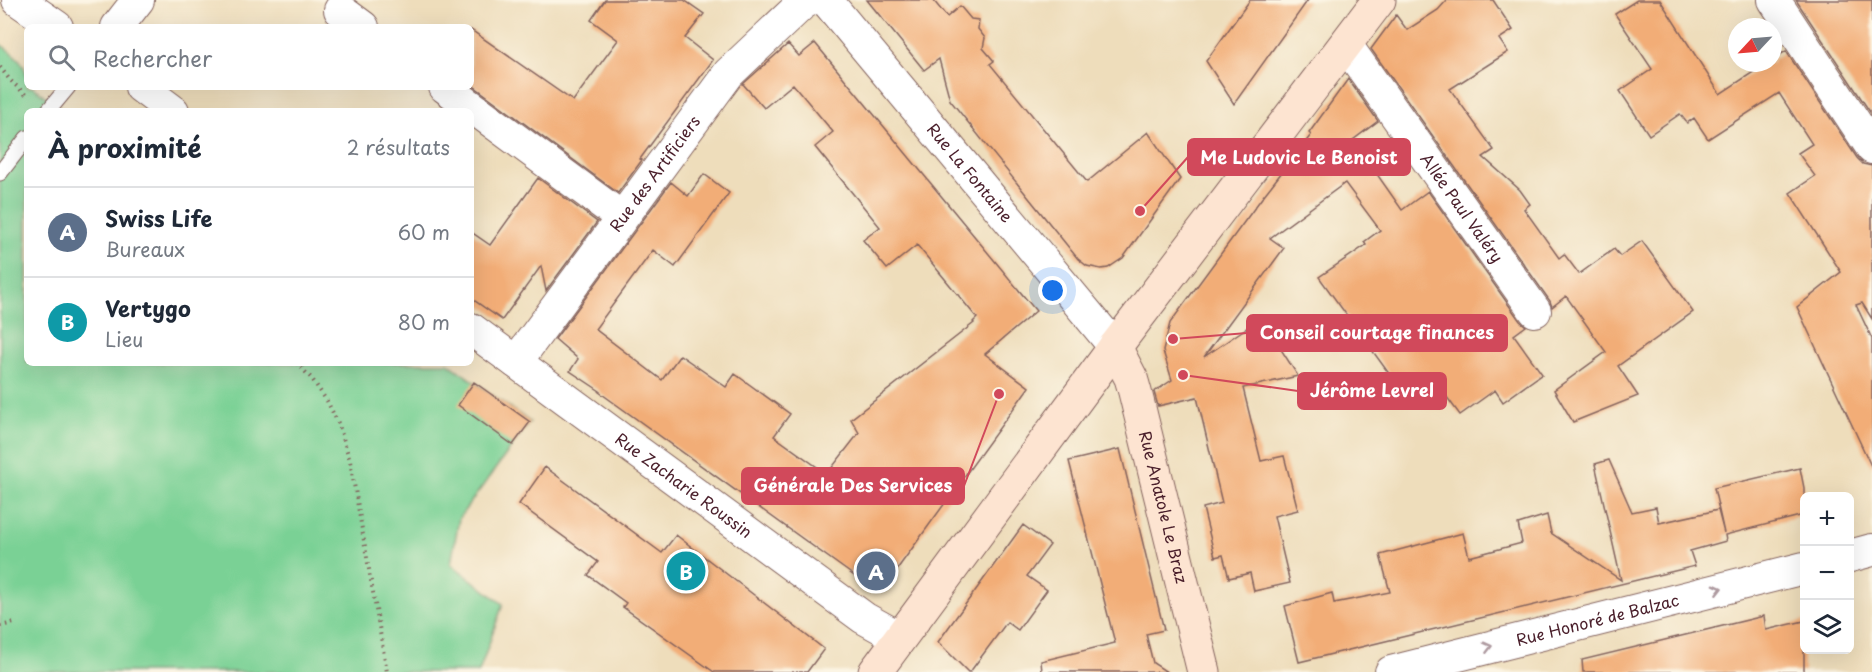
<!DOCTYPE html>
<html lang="fr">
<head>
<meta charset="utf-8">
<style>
	body { margin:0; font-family:"Playpen Sans",sans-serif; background:#f2f2f3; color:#1f2937 }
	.controls { position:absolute; right:18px; bottom:18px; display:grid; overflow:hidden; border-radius:9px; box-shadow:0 6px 24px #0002 }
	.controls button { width:54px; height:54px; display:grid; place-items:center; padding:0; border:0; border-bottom:2px solid #e0e1e3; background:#fff; color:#1f2937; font:30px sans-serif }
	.compass { position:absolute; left:1728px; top:18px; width:54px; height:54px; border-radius:50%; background:#fff; box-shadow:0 6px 24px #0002; rotate:244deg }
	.you { position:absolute; left:1053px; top:291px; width:21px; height:21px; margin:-15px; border:4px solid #fff; border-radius:50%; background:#1a73e8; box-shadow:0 0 0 9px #1a73e833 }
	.badge { display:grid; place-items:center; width:39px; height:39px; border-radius:50%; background:#d1495b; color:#fff; font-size:20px; font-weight:700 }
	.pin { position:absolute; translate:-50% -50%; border:3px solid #fff; box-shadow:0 2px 6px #0006 }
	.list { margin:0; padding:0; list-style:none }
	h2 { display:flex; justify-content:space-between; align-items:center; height:78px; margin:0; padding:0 24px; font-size:26px }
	h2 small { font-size:20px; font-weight:400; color:#747a83 }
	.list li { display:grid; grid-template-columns:39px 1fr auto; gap:18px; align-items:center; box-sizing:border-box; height:90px; padding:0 24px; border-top:2px solid #e0e1e3 }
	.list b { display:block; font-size:22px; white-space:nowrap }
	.list p { margin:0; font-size:20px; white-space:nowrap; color:#747a83 }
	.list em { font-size:20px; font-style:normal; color:#747a83 }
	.icon { flex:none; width:33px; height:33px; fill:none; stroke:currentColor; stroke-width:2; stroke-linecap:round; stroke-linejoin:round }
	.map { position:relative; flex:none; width:1872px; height:672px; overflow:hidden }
	.search { position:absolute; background:#fff; box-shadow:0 6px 24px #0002; left:24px; top:24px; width:450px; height:66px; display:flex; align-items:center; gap:15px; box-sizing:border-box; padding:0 21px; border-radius:9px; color:#747a83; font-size:22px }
	.panel { position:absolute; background:#fff; box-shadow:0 6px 24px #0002; left:24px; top:108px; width:450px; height:258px; border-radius:9px }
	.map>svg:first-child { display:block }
	.green { fill:#7ad195; stroke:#627860; stroke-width:1.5 }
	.building { fill:#f2ad77 }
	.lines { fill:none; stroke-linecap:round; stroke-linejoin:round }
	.lane-casing { stroke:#83625d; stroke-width:17 }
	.street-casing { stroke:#83625d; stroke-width:34 }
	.secondary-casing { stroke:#83625d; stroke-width:35 }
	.path { stroke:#83625d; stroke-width:4; stroke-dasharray:1.5 4.5; stroke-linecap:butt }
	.lane { stroke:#fff; stroke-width:15 }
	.street { stroke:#fff; stroke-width:32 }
	.secondary { stroke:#fde4d1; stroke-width:33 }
	.oneway { stroke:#ae9aa0 }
	.labels { text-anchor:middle; stroke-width:6; stroke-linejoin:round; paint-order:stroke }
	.street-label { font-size:16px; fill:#4a1f2b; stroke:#fcf5e5 }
	.leader { fill:none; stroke:#d1495b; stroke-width:2 }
	.callout-dot { fill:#d1495b; stroke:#fcf5e5; stroke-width:2 }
	.callout { fill:#d1495b; stroke:#d1495b; stroke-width:2 }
	.callout-label { font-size:18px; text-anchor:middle; font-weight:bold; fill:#fff }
</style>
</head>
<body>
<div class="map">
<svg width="1872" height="672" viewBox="0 0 1872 672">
	<rect width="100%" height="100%" fill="#fcf5e5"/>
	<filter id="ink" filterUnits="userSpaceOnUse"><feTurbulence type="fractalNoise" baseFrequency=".0167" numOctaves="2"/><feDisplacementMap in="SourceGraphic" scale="12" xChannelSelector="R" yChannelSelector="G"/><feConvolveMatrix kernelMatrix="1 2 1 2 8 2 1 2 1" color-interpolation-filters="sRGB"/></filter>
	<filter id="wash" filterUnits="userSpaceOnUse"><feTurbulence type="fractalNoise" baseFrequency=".008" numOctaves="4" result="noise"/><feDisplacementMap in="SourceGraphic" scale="24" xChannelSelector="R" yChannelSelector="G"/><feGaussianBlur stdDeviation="1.35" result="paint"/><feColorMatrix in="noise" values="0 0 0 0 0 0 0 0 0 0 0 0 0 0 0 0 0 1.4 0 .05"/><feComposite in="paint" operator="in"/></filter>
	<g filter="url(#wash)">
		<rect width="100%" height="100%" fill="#edb"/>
		<path class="green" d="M0 44C19 58 27 62 27 87H33L64 111H27V363H448L530 422 459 518 451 564 503 604 479 672H0Z"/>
		<g id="blocks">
			<path class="building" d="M605 0H684L704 14 685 38 713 60 640 159 642 160 618 193 471 84V30L573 101 618 40 591 20Z
				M867 0H933L947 17 960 6 971 19 979 20 978 29 985 38 983 48 994 61 990 64 1087 182 1148 132 1180 179 1123 258 1108 268 1101 269 1087 266 1078 259 950 100 939 59 924 70Z
				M1250 0H1308L1234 104 1206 61Z
				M1447 0H1493L1513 30 1499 39 1508 52 1450 89 1494 150 1483 157 1520 190 1530 204 1524 209 1559 258 1564 254 1579 274 1614 249 1620 256 1642 241 1693 312 1618 366 1638 396 1573 422 1554 390 1606 352 1566 296 1552 307 1550 301 1371 49 1396 15 1407 30 1438 10Z
				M1637 0H1660L1720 94 1767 63H1773V59L1786 51 1857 158 1863 164 1872 166V319L1862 303 1856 305 1872 339V468L1797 307 1841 272 1790 193 1815 176 1798 153 1812 144 1779 93 1708 139 1694 118 1687 123 1680 114 1649 135 1620 91 1652 69 1615 14Z
				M1796 0H1872V115Z
				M815 43 1036 311 985 354 1029 387 890 579 864 583 599 392 600 391 570 371 578 359 555 339 671 182 688 196 704 174 729 193 675 267 653 250 595 329 662 380 680 355 726 387 735 374 790 414 774 436 827 474 859 433 851 419 974 323 973 322 977 318 917 245 887 269 863 240 880 227 815 147 833 132 793 84 764 108 743 84 788 44 799 56Z
				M1348 79 1378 121 1353 140 1402 210 1428 191 1520 321 1526 326 1514 335 1542 374 1503 402 1495 390 1460 415 1430 374 1403 393 1319 277 1366 245 1364 242 1380 230 1345 183 1270 238 1284 248 1204 357 1261 318 1298 376 1243 388 1261 461 1284 456 1298 510 1274 516 1290 583 1254 591 1250 573 1229 578 1223 555 1215 557 1203 508 1222 503 1197 397 1158 406 1154 392 1172 380 1163 351 1170 323 1264 195 1311 135 1309 133Z
				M538 178 597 222 546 291 541 266 502 320 471 298V232L490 245Z
				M474 382 530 422 513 445 458 405Z
				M1120 449 1164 630 1146 634 1153 663 1167 672H1042L1041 661 1115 643 1069 461Z
				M1609 460 1632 512 1656 507 1659 523 1718 510 1724 533 1714 488 1800 468 1804 488V515L1725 535 1726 541 1690 551 1695 566 1299 662 1285 606 1332 593 1334 603 1390 592 1380 555 1463 533 1469 557 1522 543 1518 524 1547 515 1551 533 1621 580 1595 464Z
				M545 467 662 553 676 535 824 649 807 672H714L623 607 626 603 588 575 598 562 519 504Z
				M1023 525 1050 545 1027 576 1047 590 1018 630 1007 622 970 672H968L938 642Z
				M1764 616 1766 630 1804 621V672H1583L1582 660Z"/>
		</g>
	</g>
	<g filter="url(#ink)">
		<use href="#blocks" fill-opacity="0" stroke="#83625d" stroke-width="1.5"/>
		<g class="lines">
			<defs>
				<path id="lane" d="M48 111 68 87
					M0 173 27 138"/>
				<g id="street">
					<path d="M18 0 57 27"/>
					<path id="s1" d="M826 0 1115 347"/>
					<path d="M1774 0 1872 148"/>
					<path d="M340 10 363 27"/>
					<path d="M117 27 138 0"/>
					<path id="s2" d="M1346 45 1535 311"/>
					<path d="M141 87 173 111"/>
					<path d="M445 87 621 217"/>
					<path id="s3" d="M471 329 864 618 900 638"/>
					<path id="s4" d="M516 362 729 73 802 4 809 0"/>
					<path d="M1850 556 1872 550"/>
					<path id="s5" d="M1391 672 1804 568"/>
				</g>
				<g id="secondary">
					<path id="s6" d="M1115 347 1131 378 1135 392 1204 672"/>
					<path d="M875 672 1115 347 1379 0"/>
				</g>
			</defs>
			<use href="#lane" class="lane-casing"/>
			<use href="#street" class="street-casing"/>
			<use href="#secondary" class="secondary-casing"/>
			<path class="path" d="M0 67 10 80 26 95
				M297 363 312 379 327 401 339 425 350 461 387 672
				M0 626 14 623"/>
			<use href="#lane" class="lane"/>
			<use href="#street" class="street"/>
			<use href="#secondary" class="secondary"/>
		</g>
		<defs><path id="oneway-chevron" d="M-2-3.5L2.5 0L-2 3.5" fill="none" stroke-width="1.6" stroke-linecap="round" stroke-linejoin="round" transform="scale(1.5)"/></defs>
		<g class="oneway">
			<use href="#oneway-chevron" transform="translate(1718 589) rotate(-14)"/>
			<use href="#oneway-chevron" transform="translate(1488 647) rotate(-14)"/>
		</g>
	</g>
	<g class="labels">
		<g class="street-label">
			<text dy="6" stroke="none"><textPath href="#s1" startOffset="225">Rue La Fontaine</textPath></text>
			<text dy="6" stroke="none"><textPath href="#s4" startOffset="234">Rue des Artificiers</textPath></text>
			<text dy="6" stroke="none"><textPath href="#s2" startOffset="200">Allée Paul Valéry</textPath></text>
			<text dy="6" stroke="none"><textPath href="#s3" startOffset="264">Rue Zacharie Roussin</textPath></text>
			<text dy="6" stroke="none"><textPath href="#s6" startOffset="168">Rue Anatole Le Braz</textPath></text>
			<text dy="6" stroke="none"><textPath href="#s5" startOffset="213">Rue Honoré de Balzac</textPath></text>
		</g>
	</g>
	<path class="leader" d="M1140 211L1188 157M1173 339L1247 333M1183 375L1298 391M999 394L964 486"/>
	<g class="callout-dot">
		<circle cx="1140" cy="211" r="6"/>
		<circle cx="1173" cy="339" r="6"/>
		<circle cx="1183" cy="375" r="6"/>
		<circle cx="999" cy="394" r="6"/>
	</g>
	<g class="callout">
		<rect x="1188" y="139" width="222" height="36" rx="6"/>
		<rect x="1247" y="315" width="260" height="36" rx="6"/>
		<rect x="1298" y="373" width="148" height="36" rx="6"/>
		<rect x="742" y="468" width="222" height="36" rx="6"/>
	</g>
	<g class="callout-label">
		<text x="1299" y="164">Me Ludovic Le Benoist</text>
		<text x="1377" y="339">Conseil courtage finances</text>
		<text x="1372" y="397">Jérôme Levrel</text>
		<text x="853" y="492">Générale Des Services</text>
	</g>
</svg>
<div class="controls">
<button>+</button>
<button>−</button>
<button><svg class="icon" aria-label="layers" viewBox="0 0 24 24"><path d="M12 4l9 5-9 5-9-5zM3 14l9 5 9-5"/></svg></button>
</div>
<svg class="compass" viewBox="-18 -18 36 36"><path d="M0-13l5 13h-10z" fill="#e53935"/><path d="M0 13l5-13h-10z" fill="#747a83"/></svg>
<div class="you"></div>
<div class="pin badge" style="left:876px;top:571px;background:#5c6f8a">A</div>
<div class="pin badge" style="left:686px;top:571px;background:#0f9aa8">B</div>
<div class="search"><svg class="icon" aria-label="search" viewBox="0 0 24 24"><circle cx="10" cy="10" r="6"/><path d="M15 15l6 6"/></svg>Rechercher</div>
<section class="panel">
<h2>À proximité<small>2 résultats</small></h2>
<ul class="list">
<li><span class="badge" style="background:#5c6f8a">A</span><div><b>Swiss Life</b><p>Bureaux</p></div><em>60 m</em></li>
<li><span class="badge" style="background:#0f9aa8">B</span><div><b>Vertygo</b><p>Lieu</p></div><em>80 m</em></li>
</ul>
</section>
</div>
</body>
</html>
